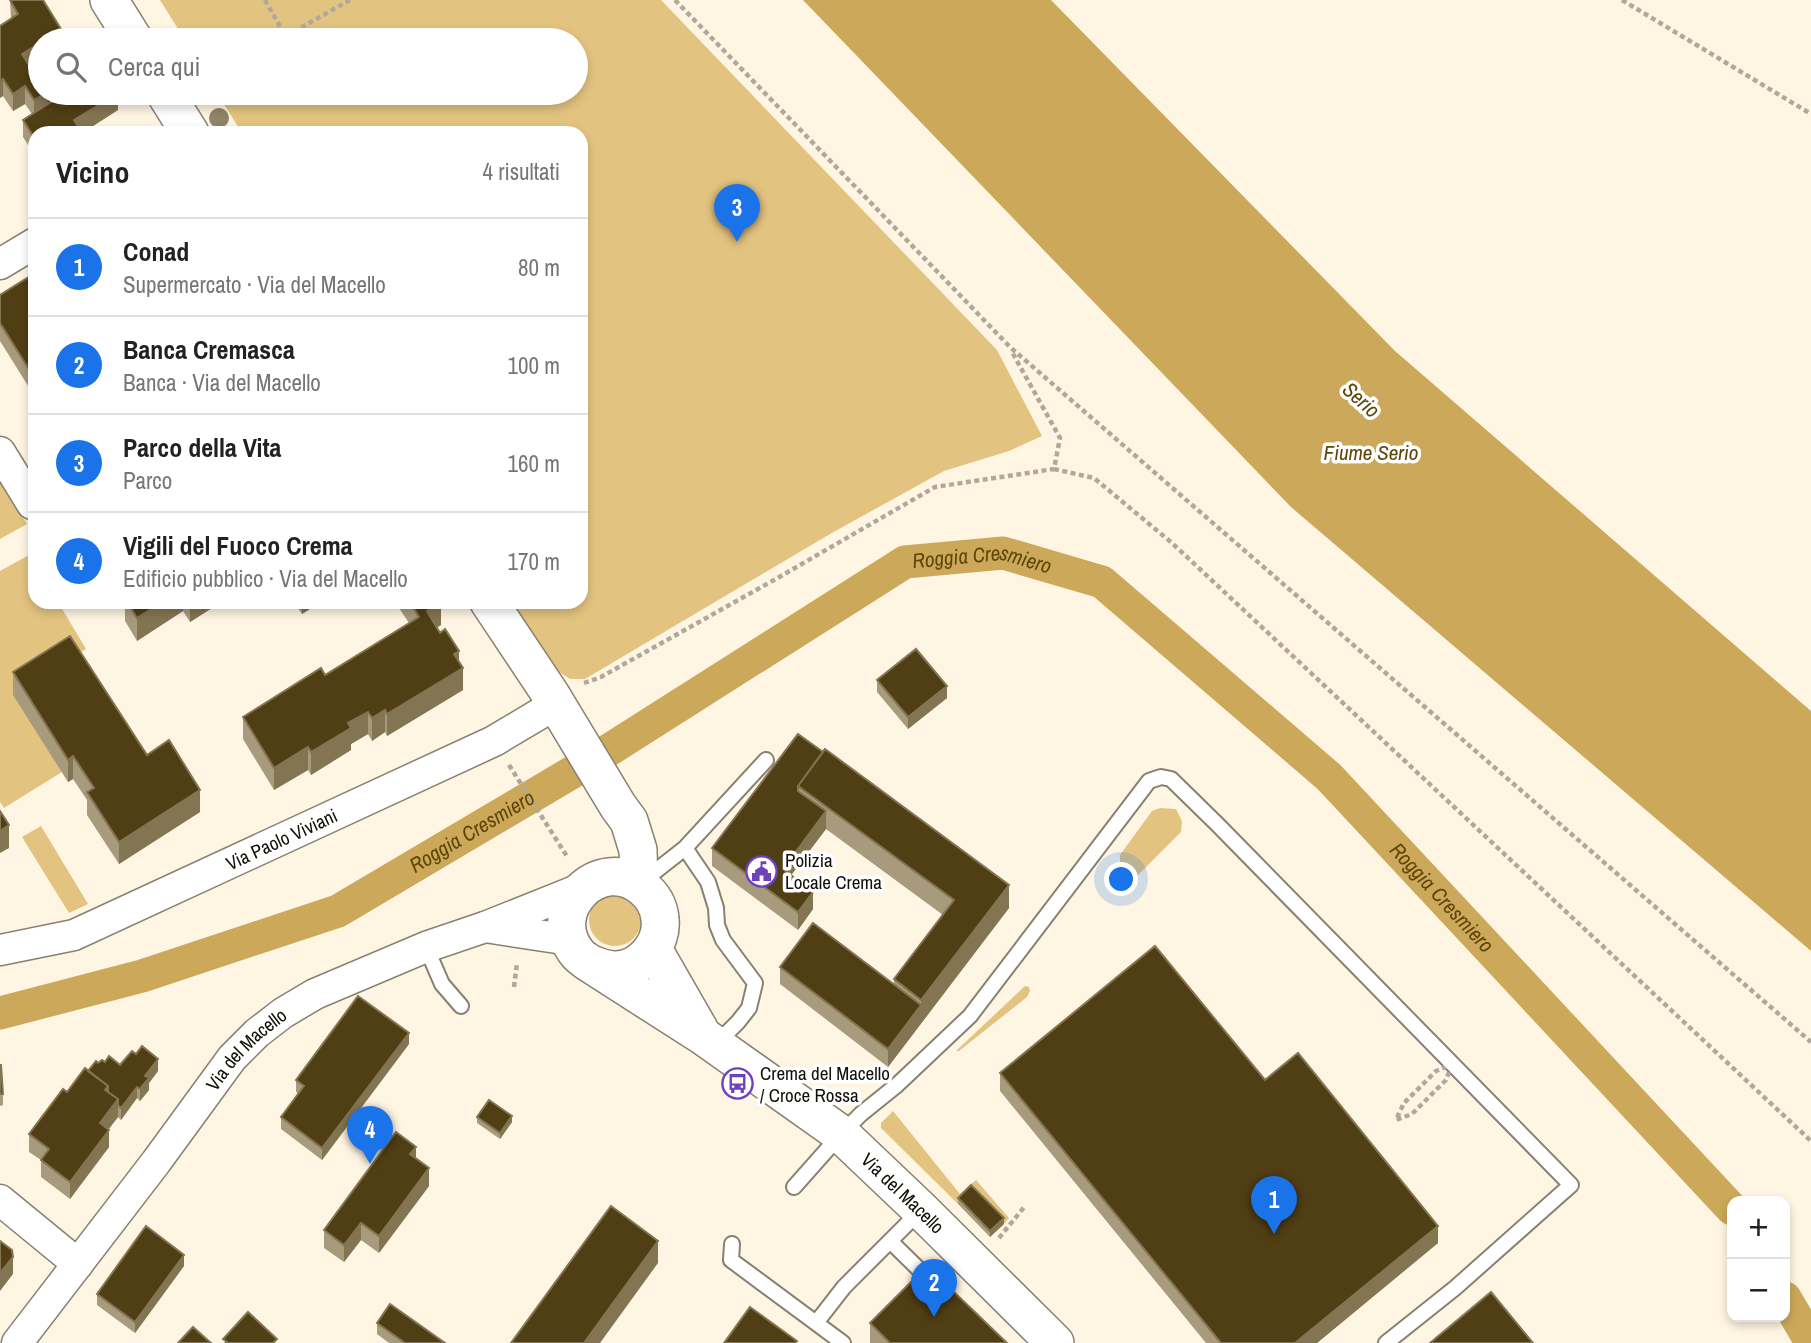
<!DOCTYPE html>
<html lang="it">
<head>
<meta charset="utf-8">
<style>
	body { margin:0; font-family:"Archivo Narrow",sans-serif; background:#f2f2f2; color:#222 }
	.controls { position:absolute; right:21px; bottom:21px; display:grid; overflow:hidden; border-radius:14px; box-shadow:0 4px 10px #0003 }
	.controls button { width:63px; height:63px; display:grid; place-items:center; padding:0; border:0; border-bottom:2px solid #e0e0e0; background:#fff; color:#222; font:35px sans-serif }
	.you { position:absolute; left:1122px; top:880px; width:24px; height:24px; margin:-18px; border:5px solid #fff; border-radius:50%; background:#1a73e8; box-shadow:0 0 0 10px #1a73e833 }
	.badge { display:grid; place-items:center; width:46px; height:46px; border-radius:50%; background:#1a73e8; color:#fff; font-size:23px; font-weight:700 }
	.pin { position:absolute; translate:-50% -58px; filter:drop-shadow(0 2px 4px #0008) }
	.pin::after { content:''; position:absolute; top:37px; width:24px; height:21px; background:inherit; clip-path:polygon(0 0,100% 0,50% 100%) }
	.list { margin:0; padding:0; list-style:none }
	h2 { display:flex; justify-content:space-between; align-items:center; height:91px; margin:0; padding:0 28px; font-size:30px }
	h2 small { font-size:23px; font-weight:400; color:#767676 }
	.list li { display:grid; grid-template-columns:46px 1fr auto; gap:21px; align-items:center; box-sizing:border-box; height:98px; padding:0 28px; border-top:2px solid #e0e0e0 }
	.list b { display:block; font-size:26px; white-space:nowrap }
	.list p { margin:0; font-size:23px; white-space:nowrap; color:#767676 }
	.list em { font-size:23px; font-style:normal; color:#767676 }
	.icon { flex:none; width:38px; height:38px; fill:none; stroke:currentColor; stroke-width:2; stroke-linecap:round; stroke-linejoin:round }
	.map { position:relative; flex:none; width:1811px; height:1343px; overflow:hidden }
	.search { position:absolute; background:#fff; box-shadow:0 4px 10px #0003; left:28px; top:28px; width:560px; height:77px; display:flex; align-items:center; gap:18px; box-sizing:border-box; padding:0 24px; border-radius:38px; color:#767676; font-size:26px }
	.panel { position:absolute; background:#fff; box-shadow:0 4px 10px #0003; left:28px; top:126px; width:560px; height:483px; border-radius:21px }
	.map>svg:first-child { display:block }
	.green { fill:#e3c380 }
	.water { fill:#cca85a }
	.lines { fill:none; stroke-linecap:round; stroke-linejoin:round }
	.canal { stroke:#cca85a; stroke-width:33 }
	.service-casing { stroke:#888070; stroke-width:18 }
	.minor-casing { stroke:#888070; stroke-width:33 }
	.tertiary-casing { stroke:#888070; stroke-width:40 }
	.path { stroke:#b0a89a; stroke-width:4.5; stroke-dasharray:5 3.5; stroke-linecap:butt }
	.service { stroke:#fff; stroke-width:14 }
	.minor { stroke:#fff; stroke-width:30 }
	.tertiary { stroke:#fff; stroke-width:37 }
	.tree { fill:#908468 }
	.wall { fill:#a89a7c }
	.shaded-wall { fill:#847552 }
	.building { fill:#503e14; stroke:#847552; stroke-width:2 }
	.labels { text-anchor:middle; stroke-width:7; stroke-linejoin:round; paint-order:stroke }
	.street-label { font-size:19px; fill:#120f09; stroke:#fff }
	.poi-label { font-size:19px; fill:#120f09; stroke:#fff; text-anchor:start }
	.water-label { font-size:21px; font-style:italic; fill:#5f4606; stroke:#fff }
</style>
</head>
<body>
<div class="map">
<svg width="1811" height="1343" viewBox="0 0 1811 1343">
	<rect width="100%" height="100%" fill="#fff5e3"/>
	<path class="green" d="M160 0H661L997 350 1042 436 1009 451 944 471 830 534 585 679H570L556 670 513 602H581V133H242L217 93H576V40H185Z
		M0 480 27 524 0 539Z
		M29 555 35 565V602H58L86 649 70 658 62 772 4 808 0 802V571Z
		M1160 808 1176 809 1182 821 1181 832 1126 887 1120 881V855L1152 811Z
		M41 826 88 904 69 913 22 837Z
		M589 920a26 26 0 1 1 52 0a26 26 0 1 1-52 0Z
		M1025 986 1029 987 1030 991 1027 997 959 1051H956Z
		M893 1111 960 1194 976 1180 1009 1218 1004 1224 971 1191 958 1204 881 1128V1123Z"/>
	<path class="water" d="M803 0H1051L1395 351 1811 711V951L1291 507Z"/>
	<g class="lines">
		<g class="canal">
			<path id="s1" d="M0 1013 142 976 338 911 598 757 905 562 1003 553 1102 582 1329 777 1732 1209"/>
			<path d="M1785 1298 1811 1342"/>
		</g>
		<defs>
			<path id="service" d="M685 848 708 882 716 908 717 925 723 940 755 983 749 1008 738 1022 716 1044
				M643 881 685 848 766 760
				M426 947 442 984 461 1006
				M794 1187 841 1134 861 1114 897 1085 970 1016 1149 781 1161 777 1171 779 1217 824 1571 1185 1455 1288 1386 1343
				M890 1241 933 1283
				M732 1244 731 1260 816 1323
				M843 1343 816 1323 844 1287 920 1211"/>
			<g id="minor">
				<path d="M0 264 35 243"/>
				<path d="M0 452 32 504 35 505"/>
				<path d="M485 927 570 940"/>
				<path id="s2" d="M0 950 74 935 494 741 556 704"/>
				<path d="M0 1200 78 1264"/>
				<path id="s3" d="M17 1343 156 1162 232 1058 257 1033 283 1013 315 994 426 947 485 927 585 887"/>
			</g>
			<g id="tertiary">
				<path d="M109 0 134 40"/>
				<path d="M165 93 190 133"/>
				<path d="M489 602 551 695 618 806 629 821 638 850 639 884"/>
				<path d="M653 949 699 1029"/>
				<path id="s4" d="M589 963C598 967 606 970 615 970 641 970 663 944 660 919 659 906 652 895 642 887 600 853 543 910 577 953 580 957 585 960 589 963L703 1036 841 1134 921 1210 1055 1343"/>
			</g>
		</defs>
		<use href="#service" class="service-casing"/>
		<use href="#minor" class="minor-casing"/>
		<use href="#tertiary" class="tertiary-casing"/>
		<path class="path" d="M265 0 286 37
			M675 0 1010 347 1811 1042
			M1622 0 1811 114
			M279 40 350 0
			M1054 469 1094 478 1172 543 1811 1141
			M584 683 601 677 774 580 935 487 1054 469 1060 438 1012 352
			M509 765 568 858
			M514 987 517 963
			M1452 1064 1446 1080 1412 1114 1396 1120 1404 1103 1436 1071Z
			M999 1238 1025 1206"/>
		<use href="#service" class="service"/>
		<use href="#minor" class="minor"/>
		<use href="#tertiary" class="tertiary"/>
	</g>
	<circle class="tree" cx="219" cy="118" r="10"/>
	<path class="wall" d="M10 0 61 40H40V93H118V110L82 133H35V156L23 137V120L32 114 25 104 13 111 3 96 0 98 11 19Z
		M35 273V397L0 341V295Z
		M121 602H212V608L190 622 183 611 137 641 125 621V609Z
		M294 602H321L302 614Z
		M399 602H441V625L437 627 459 661 463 690 387 736 385 732 372 741 368 734 351 744V750L311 775 308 770 274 790 243 739V717L325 675 409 623 399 608Z
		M13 672 147 755 200 812 119 864 87 815V800L73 779 68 782 13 695Z
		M877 680 947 698 908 729 877 692Z
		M798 734 1009 908 888 1067 780 984V967L894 985V979L943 915 826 829 791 875 813 909 798 930 712 866V848Z
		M409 1044 322 1160 281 1129V1117L298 1093 296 1092V1080Z
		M105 1062 158 1071 149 1083V1090L140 1101 137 1098 121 1120 118 1117 109 1129V1147L70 1199 41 1177V1160L29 1152V1134L88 1071 98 1063Z
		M0 1065 3 1094V1105L0 1106Z
		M1000 1073 1265 1080 1438 1243 1317 1343H1206L1000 1091Z
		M477 1117 512 1122 500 1139 477 1123Z
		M416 1158 429 1186 379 1253 361 1240 344 1262 324 1248V1230Z
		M958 1198 1004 1224 990 1237 958 1204Z
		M184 1266 135 1333 97 1305V1294Z
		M377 1323 445 1343H389L377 1334Z
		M870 1323 1007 1343H870Z"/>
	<path class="shaded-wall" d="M61 29V40H44Z
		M40 43V60L25 70 22 54Z
		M3 79V96L0 98V81Z
		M25 86V104L13 111V94Z
		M46 93V110L34 117V100Z
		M118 93V110L82 133 74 120Z
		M162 602H183V611L137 641V618Z
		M190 602H212V608L190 622Z
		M302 602H321L302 614Z
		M441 602V625L427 634V611Z
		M459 651V670L463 668V690L387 736V714Z
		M947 686V698L908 729V717Z
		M385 710V732L372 741V718Z
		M368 712V734L351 744V750L311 775V752L348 723Z
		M308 747V770L274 790V768Z
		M73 756V779L68 782V760Z
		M200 790V812L119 864V842Z
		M826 811V829L783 886V869Z
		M9 825V848L0 853V831Z
		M1009 885V908L888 1067V1049L921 1005V1000Z
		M813 892V909L798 930V912Z
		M409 1033V1044L322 1160V1148Z
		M158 1059V1071L149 1083V1090L140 1101V1089L145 1076Z
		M137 1087V1098L121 1120V1108Z
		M118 1099V1117L100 1140V1123Z
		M512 1116V1122L500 1139V1133Z
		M109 1130V1147L70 1199V1182Z
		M416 1147V1164L410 1154Z
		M429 1168V1186L379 1253V1236Z
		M1004 1218V1224L990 1237V1231Z
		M361 1223V1240L344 1262V1245Z
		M1438 1226V1243L1317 1343H1295Z
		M658 1241V1263L600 1343H584Z
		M184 1255V1266L135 1333V1322Z
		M13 1257V1274L0 1291V1273Z"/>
	<path class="building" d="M10 0H43L61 29 44 40H40V43L22 54 40 83V93H46L34 100 25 86 13 94 3 79 0 81V26L18 14Z
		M38 56 40 60V83L27 62Z
		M46 93H61L63 94 47 104Z
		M65 93H118L74 120 82 133H35V139L23 120Z
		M35 273V379L0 323V295Z
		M127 602H162L137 618Z
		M410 602H441L427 611 440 633 445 629 459 651 454 654 463 668 387 714 385 710 372 718 368 712 348 723 351 728 311 752 308 747 274 768 243 717 321 668 325 675 419 617Z
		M70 636 147 755 169 740 200 790 119 842 87 792 94 788 73 756 68 760 13 672Z
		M916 649 947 686 908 717 877 680Z
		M798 734 823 752 798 786V791L826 811 783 869 813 892 798 912 712 848Z
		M825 749 1009 885 921 1000 894 979 954 900 798 786Z
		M0 811 9 825 0 831Z
		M813 923 921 1005 888 1049 780 967Z
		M1155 946 1265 1080 1298 1053 1438 1226 1295 1343H1221L1000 1073Z
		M358 996 409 1033 322 1148 281 1117 304 1086 296 1080Z
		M142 1046 158 1059 145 1076 149 1078 140 1089 137 1087 121 1108 118 1105V1099L108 1092V1086L88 1071 96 1061 98 1063 102 1060 105 1062 109 1056 120 1065 132 1051 136 1054Z
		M0 1065H1L3 1094H0Z
		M85 1068 108 1086 105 1090 118 1099 100 1123 109 1130 70 1182 41 1160 49 1149 29 1134 63 1089 67 1092Z
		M489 1100 512 1116 500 1133 477 1117Z
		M396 1132 416 1147 410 1154 429 1168 379 1236 361 1223 344 1245 324 1230Z
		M971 1185 1004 1218 990 1231 958 1198Z
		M611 1206 658 1241 584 1343H511Z
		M146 1226 184 1255 135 1322 97 1294Z
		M0 1241 12 1250 13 1257 0 1273Z
		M927 1266 1007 1343H890L870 1323Z
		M1491 1292 1533 1343H1430Z
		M390 1304 445 1343H405L377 1323Z
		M750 1307 797 1341 795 1343H724Z
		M248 1312 277 1339 273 1343H225L227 1342 223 1339Z
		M193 1327 211 1343H178Z"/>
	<defs>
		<symbol id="civic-ring" viewBox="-11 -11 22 22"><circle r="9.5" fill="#fff" stroke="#6d43bc" stroke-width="1.5"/><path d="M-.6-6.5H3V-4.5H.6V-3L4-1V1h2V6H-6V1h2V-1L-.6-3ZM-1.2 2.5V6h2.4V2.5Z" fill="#6d43bc"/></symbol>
		<symbol id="bus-ring" viewBox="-11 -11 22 22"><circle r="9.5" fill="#fff" stroke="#6d43bc" stroke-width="1.5"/><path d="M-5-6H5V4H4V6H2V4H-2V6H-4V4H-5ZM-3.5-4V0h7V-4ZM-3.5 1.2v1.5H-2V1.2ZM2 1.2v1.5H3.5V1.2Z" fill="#6d43bc"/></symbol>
	</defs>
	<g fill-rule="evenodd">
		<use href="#civic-ring" x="744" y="854" width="35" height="35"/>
		<use href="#bus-ring" x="720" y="1066" width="35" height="35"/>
	</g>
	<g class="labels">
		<g class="street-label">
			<text dy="7" stroke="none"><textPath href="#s2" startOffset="304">Via Paolo Viviani</textPath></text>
			<text dy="7" stroke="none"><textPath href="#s3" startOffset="373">Via del Macello</textPath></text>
			<text dy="7" stroke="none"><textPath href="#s4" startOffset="682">Via del Macello</textPath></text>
		</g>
		<g class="poi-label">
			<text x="785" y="867">Polizia<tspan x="785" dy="22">Locale Crema</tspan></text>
			<text x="760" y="1080">Crema del Macello<tspan x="760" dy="22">/ Croce Rossa</tspan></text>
		</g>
		<g class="water-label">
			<text transform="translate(1361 400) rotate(42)" y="7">Serio</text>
			<text x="1371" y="460">Fiume Serio</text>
			<text dy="7" stroke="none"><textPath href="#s1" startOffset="1097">Roggia Cresmiero</textPath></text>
			<text dy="7" stroke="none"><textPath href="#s1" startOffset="509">Roggia Cresmiero</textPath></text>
			<text dy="7" stroke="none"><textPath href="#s1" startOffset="1685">Roggia Cresmiero</textPath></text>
		</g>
	</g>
</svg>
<div class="controls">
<button>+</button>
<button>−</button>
</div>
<div class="you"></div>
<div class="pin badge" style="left:1274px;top:1234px">1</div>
<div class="pin badge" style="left:934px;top:1317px">2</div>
<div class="pin badge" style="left:737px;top:242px">3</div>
<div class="pin badge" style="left:370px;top:1164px">4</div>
<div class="search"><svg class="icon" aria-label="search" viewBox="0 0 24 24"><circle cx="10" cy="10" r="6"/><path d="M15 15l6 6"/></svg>Cerca qui</div>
<section class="panel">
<h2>Vicino<small>4 risultati</small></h2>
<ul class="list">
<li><span class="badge">1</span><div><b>Conad</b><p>Supermercato · Via del Macello</p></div><em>80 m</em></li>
<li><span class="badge">2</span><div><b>Banca Cremasca</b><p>Banca · Via del Macello</p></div><em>100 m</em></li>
<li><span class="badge">3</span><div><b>Parco della Vita</b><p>Parco</p></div><em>160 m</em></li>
<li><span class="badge">4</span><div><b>Vigili del Fuoco Crema</b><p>Edificio pubblico · Via del Macello</p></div><em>170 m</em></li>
</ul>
</section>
</div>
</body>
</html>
